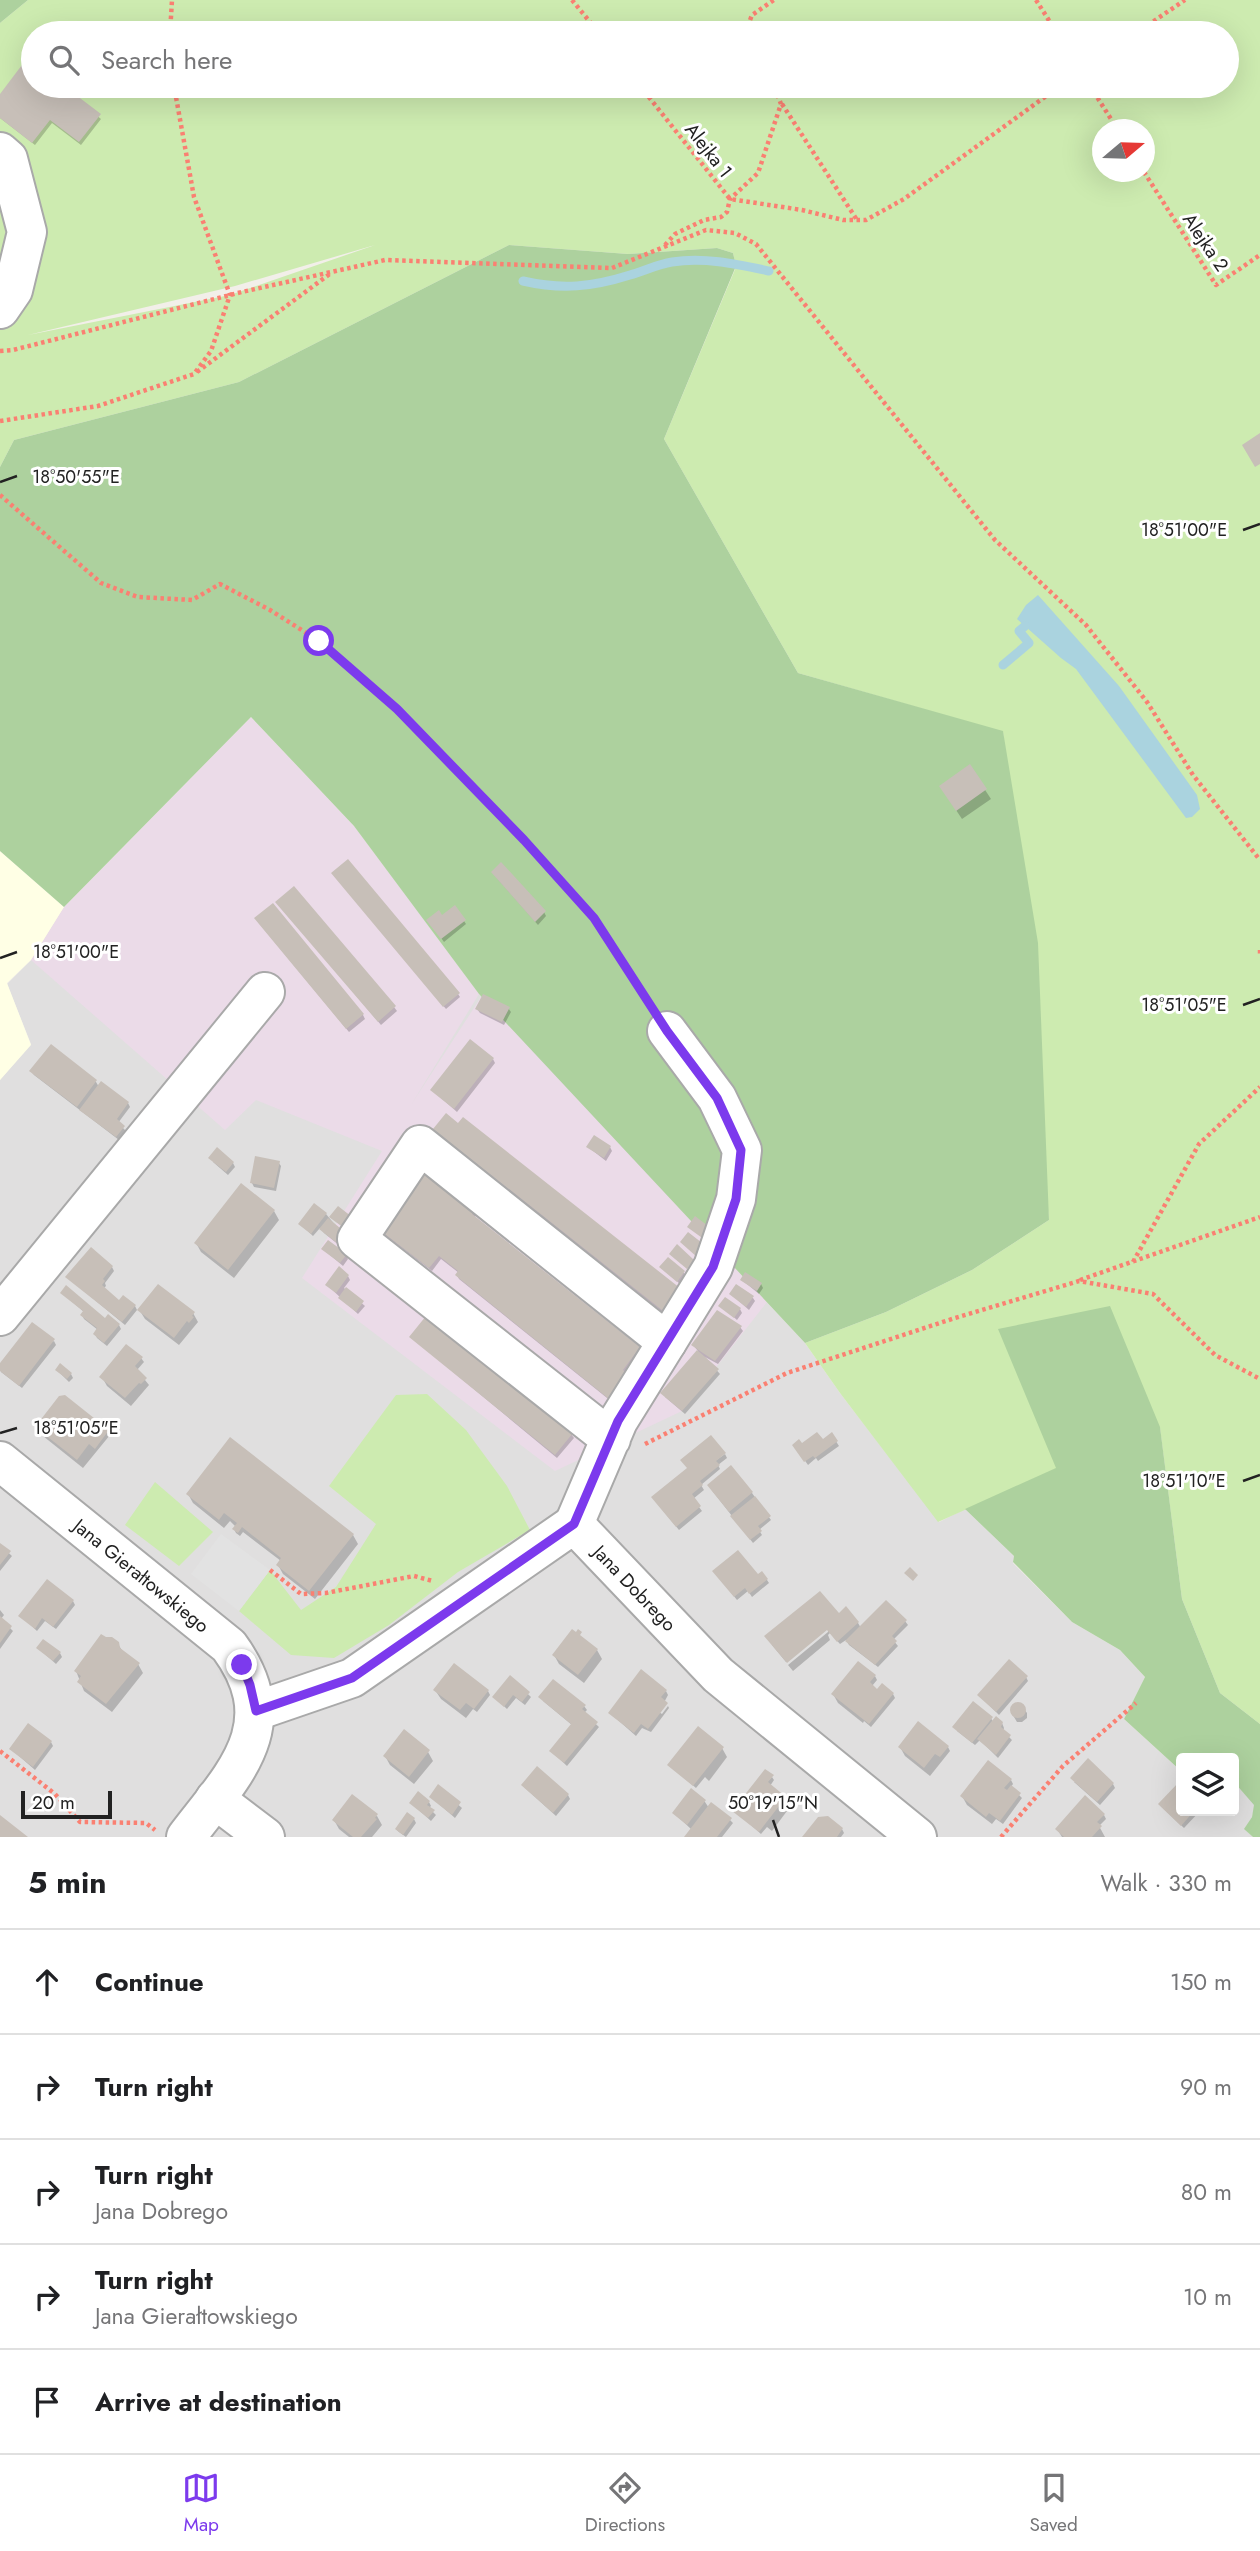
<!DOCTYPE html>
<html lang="en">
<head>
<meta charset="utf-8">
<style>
	body { margin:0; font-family:Jost,sans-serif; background:#f6f6f6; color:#202124 }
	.controls { position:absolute; right:21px; bottom:21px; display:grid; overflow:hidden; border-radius:7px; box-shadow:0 7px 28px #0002 }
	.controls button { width:63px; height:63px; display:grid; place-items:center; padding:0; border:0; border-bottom:2px solid #e0e0e0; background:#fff; color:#202124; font:35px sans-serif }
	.compass { position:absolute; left:1092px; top:119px; width:63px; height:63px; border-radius:50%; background:#fff; box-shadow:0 7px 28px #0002; rotate:71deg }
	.scale { position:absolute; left:21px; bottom:18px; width:91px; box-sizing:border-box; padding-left:7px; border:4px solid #222; border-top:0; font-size:19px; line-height:24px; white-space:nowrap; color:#222; -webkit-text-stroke:5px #fff; paint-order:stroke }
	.stop { position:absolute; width:21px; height:21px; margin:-16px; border:5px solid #7c3aed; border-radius:50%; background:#fff }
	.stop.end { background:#7c3aed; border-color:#fff; box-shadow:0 2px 7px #0008 }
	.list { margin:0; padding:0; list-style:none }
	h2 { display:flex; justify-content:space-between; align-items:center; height:91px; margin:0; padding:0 28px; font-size:30px }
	h2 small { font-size:23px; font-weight:400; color:#757577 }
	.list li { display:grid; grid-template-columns:46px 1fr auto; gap:21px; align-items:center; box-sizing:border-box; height:105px; padding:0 28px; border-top:2px solid #e0e0e0 }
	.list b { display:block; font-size:26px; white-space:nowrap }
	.list p { margin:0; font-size:23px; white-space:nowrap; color:#757577 }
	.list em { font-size:23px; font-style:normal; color:#757577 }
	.icon { flex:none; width:38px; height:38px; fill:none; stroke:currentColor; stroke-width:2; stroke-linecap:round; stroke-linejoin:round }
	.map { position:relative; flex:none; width:1260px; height:1837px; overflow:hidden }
	.search { position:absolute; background:#fff; box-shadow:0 7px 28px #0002; left:21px; right:21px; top:21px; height:77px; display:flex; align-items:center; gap:18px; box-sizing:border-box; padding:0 24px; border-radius:38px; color:#757577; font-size:26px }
	.sheet { height:616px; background:#fff }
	nav { display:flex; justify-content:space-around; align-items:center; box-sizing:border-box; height:98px; border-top:2px solid #e0e0e0; background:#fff; font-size:19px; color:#757577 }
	nav a { display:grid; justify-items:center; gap:4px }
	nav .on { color:#7c3aed }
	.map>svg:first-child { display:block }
	.residential { fill:#e0dfdf }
	.industrial { fill:#ebdbe8 }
	.education { fill:#ffffe5 }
	.grass { fill:#cdebb0; fill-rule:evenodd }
	.forest { fill:#add19e }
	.parking { fill:#e2e2e2 }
	.water { fill:#aad3df }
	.shadow { fill:#0003 }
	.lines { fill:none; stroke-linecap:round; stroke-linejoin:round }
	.stream { stroke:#aad3df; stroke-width:9 }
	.building { fill:#c7bfb8 }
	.minor-casing { stroke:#a9a9a9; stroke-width:42 }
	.path { stroke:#fa8072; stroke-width:4.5; stroke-dasharray:3.5 3.5; stroke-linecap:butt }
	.minor { stroke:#fff; stroke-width:38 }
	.route { stroke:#7c3aed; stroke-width:9 }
	.ticks { fill:none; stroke:#222; stroke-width:2.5 }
	.labels { text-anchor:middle; stroke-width:6; stroke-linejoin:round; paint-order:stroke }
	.street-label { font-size:19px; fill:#222; stroke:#fff }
	.ticks-label { font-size:18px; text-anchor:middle; fill:#222; stroke:#fff; stroke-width:6; stroke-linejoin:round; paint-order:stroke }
</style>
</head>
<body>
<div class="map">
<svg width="1260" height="1837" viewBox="0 0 1260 1837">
	<rect width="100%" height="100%" fill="#f2efe9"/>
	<path class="residential" d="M354 826 479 994 805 1343 840 1393 939 1522 965 1509 1014 1556 1013 1563 1072 1622 1120 1650 1145 1677 1124 1719 1181 1771V1811H1234V1782L1255 1805 1252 1817 1245 1829 1253 1837H0V1080L31 1044 7 984 31 960 64 907Z"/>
	<path class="industrial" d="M251 717 354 826 479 994 411 1105 483 994 767 1302 682 1411 555 1471 302 1278 382 1151 256 1100 225 1130 31 960 64 907Z"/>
	<path class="education" d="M0 851 64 907 31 960 7 983 31 1045 0 1080Z"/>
	<path class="grass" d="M28 0H1260V1724L1220 1693 1182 1599 1160 1428 1056 1469 938 1522 840 1393 805 1343 886 1312 972 1270 1049 1220 1003 732 798 673 664 439 736 267 733 253 717 248 628 254 509 245 239 382 14 440 0 467V23ZM33 33H1227V86H33ZM1102 130H1144V172H1102ZM375 245 230 295 28 335 235 286Z
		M427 1394 466 1430 507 1486 530 1530 458 1572 389 1625 334 1658 291 1655 239 1611 270 1570 301 1610 336 1587 376 1524 329 1486 396 1395Z
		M155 1482 213 1532 179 1566 125 1525Z"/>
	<path class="forest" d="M0 0H28L0 23Z
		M509 245 628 254 717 248 733 253 736 266 664 439 798 673 1003 731 1038 943 1049 1220 972 1270 886 1312 805 1343 479 994 354 826 251 717 64 907 0 851V467L14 440 239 382Z
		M1110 1306 1160 1427 1182 1599 1220 1693 1260 1724V1837H1253L1244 1829 1252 1817 1254 1805 1234 1782V1758H1181V1771L1124 1719 1145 1677 1120 1650 1072 1622 1013 1562 1014 1556 965 1509 1056 1468 998 1329Z"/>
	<path class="parking" d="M221 1534 270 1570 239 1611 191 1574Z"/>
	<path class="water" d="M1038 595 1119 686 1197 795 1200 809 1192 817 1186 818 1076 669 1061 658 1017 619 1026 605Z"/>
	<path class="shadow" d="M32 55 33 86H81L73 96 101 119 81 145 52 123 35 145 0 118V97Z
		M970 767 991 799 962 819 946 795Z
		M495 876 544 912 546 916 538 925Z
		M336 877 458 994 460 997 446 1009Z
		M273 906 363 1015 365 1019 349 1032 259 923Z
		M280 906 394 1007 397 1011 381 1025Z
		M442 917 464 921 466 924 444 942 431 924Z
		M508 1008 511 1012 504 1025 480 1013 477 1009Z
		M51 1046 96 1082 99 1087 101 1084 128 1103 130 1107 118 1123 126 1131 119 1140 34 1075 31 1071Z
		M493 1059 495 1063 457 1112 432 1090Z
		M435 1129 683 1293 669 1317 437 1133Z
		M588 1147H610L612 1151 606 1161Z
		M213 1162 233 1163 235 1167 228 1175Z
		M278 1162 281 1166 276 1191 254 1187 252 1183Z
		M426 1168 479 1212 474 1218 639 1348 641 1352 624 1373 617 1406 459 1279 457 1275 459 1273 441 1259 432 1271 381 1232Z
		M274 1211 279 1220 234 1278 201 1252 196 1243Z
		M326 1214 346 1238 340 1246 324 1233 320 1228 313 1236 300 1224Z
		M323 1249 346 1255 348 1259 343 1266Z
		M112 1267 114 1271 105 1283 106 1286 103 1289 120 1302 135 1306 137 1310 125 1325 67 1277Z
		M661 1267 684 1273 686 1276 680 1284Z
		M348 1276 350 1280 344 1288 365 1306 358 1314 327 1285Z
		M742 1280 761 1284 763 1288 759 1294Z
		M62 1293 105 1320 108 1317 119 1325 121 1329 107 1346 97 1338 95 1334 98 1330 84 1319 82 1315 84 1312Z
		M731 1294 753 1298 755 1301 749 1310Z
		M721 1306 740 1309 742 1313 737 1320Z
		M140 1311 193 1313 198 1322 179 1345 145 1319Z
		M740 1327 743 1331 718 1364 705 1357 720 1374 685 1414 665 1397 698 1351 693 1345Z
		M411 1337 571 1434 574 1438 557 1458Z
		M54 1341 56 1345 22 1388 1 1372 0 1366Z
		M141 1358 144 1362 137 1370 149 1385 131 1406 107 1386 102 1377Z
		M57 1370 71 1374 73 1378 69 1382Z
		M65 1397 110 1435 83 1468 43 1436 37 1427Z
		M832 1435 839 1446 818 1461 816 1458 808 1465 794 1445 823 1442Z
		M725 1454 727 1458 718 1465 720 1469 701 1485 704 1490 693 1499 702 1511 679 1530 656 1502Z
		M711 1489 752 1493 771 1520 759 1530 762 1535 753 1543Z
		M188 1494 353 1535 358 1544 315 1599 283 1574 278 1565 281 1561 243 1532 240 1536 236 1533 234 1529 236 1527 230 1521 224 1528 193 1503Z
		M0 1545 12 1556 0 1571Z
		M717 1575 758 1577 767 1580 769 1583 752 1597 748 1591 737 1600Z
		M73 1601 75 1605 56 1629 45 1621 37 1631 21 1616Z
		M0 1610 4 1615 1 1619 13 1631 0 1649Z
		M838 1615 858 1623 861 1628 905 1621 908 1625 893 1640 898 1646 878 1667 849 1645 846 1640 840 1644 830 1633 828 1635 830 1640 793 1671 788 1665 828 1632V1627L786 1662 772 1645Z
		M118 1644 123 1652 138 1664 143 1673 112 1712 84 1691 76 1671Z
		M38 1648 60 1653 62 1657 56 1664Z
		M597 1650 602 1659 584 1683 559 1664 554 1655Z
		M875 1676 877 1680 872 1686 876 1690 893 1694 895 1698 871 1727 864 1721 863 1723 838 1703 833 1694Z
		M510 1677 531 1697 525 1705 516 1698 507 1709 494 1697Z
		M1026 1677 1028 1681 999 1715 979 1695Z
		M435 1690 488 1691 490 1695 477 1712 473 1709 466 1718 441 1699Z
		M666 1691 668 1695 659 1712 662 1714 668 1706 669 1708 651 1732 642 1728 636 1736 610 1713Z
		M543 1701 584 1706 587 1710 584 1713 599 1727 567 1766 551 1751 572 1725Z
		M1015 1704H1020L1027 1713V1718L1022 1722H1017L1011 1712Z
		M991 1718 993 1722 1002 1723 1004 1728 1003 1731 1012 1740 998 1758 980 1740 975 1745 957 1731Z
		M51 1742 53 1746 35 1770 11 1749Z
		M900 1747H948L950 1751 930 1776 905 1756Z
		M722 1748 727 1757 709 1781 705 1777 696 1788 669 1765Z
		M428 1752 433 1761 414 1784 390 1765 385 1756Z
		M772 1777 774 1780 770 1786 785 1798 790 1807 772 1831 767 1827 761 1834 735 1811Z
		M1011 1780 1013 1784 1011 1787 1022 1798 1003 1824 996 1819 992 1824 967 1805 962 1796Z
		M1074 1782 1113 1784 1115 1788 1100 1805Z
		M1178 1785 1181 1788V1811H1200L1184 1828 1160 1805Z
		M523 1786 568 1795 570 1799 556 1816Z
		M438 1787 462 1808 455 1818 431 1797Z
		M691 1791 705 1802 709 1808 730 1820 733 1823 722 1837H686L692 1830 674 1813Z
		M429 1802 431 1806 429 1808 436 1815 431 1821 411 1803Z
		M1104 1815 1106 1819 1099 1826 1105 1837H1062L1057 1829Z
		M377 1816 382 1825 372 1837H349L339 1829 334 1820Z
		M414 1819 416 1823 406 1837 399 1832 396 1829Z
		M842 1829 844 1833 841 1837H805Z"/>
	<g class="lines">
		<path class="stream" d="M523 281C562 290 592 287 630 275 644 271 658 264 672 262 705 257 736 264 769 271
			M1003 665 1029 643 1019 631 1025 626"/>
	</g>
	<path class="building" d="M31 53 33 55V86H76L72 92 101 114 79 142 50 120 32 143 0 118V94Z
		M1260 433V464L1255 467 1242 445Z
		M970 764 987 789 956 811 939 786Z
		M348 859 460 993 443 1007 331 873Z
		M501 862 546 911 535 922 491 872Z
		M294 886 396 1006 378 1022 275 902Z
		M273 903 364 1014 346 1029 254 918Z
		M455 905 466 920 441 939 426 920 439 910 442 915Z
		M483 994 510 1007 502 1022 475 1009Z
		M470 1039 494 1058 454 1109 430 1090Z
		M51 1044 97 1080 77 1107 29 1071Z
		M101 1081 129 1102 117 1119 125 1126 116 1137 79 1110Z
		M446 1113 458 1123 463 1117 685 1292 667 1314 433 1129Z
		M594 1135 611 1146 604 1158 586 1147Z
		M217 1147 234 1162 226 1172 208 1158Z
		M255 1156 280 1161 274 1188 250 1183Z
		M426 1166 478 1207 472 1214 640 1347 623 1370 634 1379 614 1403 455 1275 458 1271 439 1256 429 1268 377 1228Z
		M241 1183 275 1210 228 1270 194 1243Z
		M314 1203 327 1213 311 1234 298 1224Z
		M338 1206 356 1220 348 1231 329 1217Z
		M695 1216 712 1229 705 1240 687 1227Z
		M328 1218 346 1233 337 1243 319 1229Z
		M688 1232 706 1246 697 1257 680 1242Z
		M328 1240 347 1254 340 1263 321 1249Z
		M677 1244 694 1260 687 1269 669 1254Z
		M91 1247 113 1266 103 1279 105 1281 102 1285 119 1300 123 1295 136 1305 122 1322 65 1277Z
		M668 1257 685 1271 677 1282 659 1267Z
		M339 1266 349 1275 336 1293 325 1285Z
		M745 1272 762 1283 757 1291 740 1280Z
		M158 1284 195 1312 192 1316 194 1317 189 1323 187 1321 174 1338 137 1310Z
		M736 1284 754 1296 746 1307 729 1294Z
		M66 1285 105 1318 108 1314 120 1324 104 1343 93 1334 97 1328 80 1315 83 1311 60 1293Z
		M346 1287 364 1301 356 1312 338 1298Z
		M725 1297 741 1308 734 1318 718 1306Z
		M717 1310 742 1326 715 1361 691 1345Z
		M426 1316 573 1433 555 1455 409 1337Z
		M32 1322 55 1339 19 1386 0 1371V1363Z
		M126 1344 143 1357 135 1366 147 1378 141 1384 139 1383 125 1398 99 1377Z
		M697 1350 719 1369 682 1411 660 1393Z
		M60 1363 72 1373 67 1379 55 1370Z
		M65 1395 109 1430 95 1449 89 1444 77 1460 35 1427 59 1396Z
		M817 1432 823 1439 832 1432 838 1441 815 1458 813 1456 804 1462 792 1445 799 1439 802 1443Z
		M711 1435 726 1453 716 1461 720 1465 700 1481 703 1485 692 1494 701 1506 676 1527 651 1497 687 1468 680 1460Z
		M230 1437 354 1534 309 1591 276 1565 281 1558 242 1527 238 1533 232 1529 237 1523 224 1513 219 1520 186 1494Z
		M731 1465 753 1492 729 1512 707 1485Z
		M755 1496 771 1516 758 1526 762 1531 750 1540 730 1516Z
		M0 1543 11 1551 0 1565Z
		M738 1550 758 1574 762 1571 768 1579 749 1594 745 1588 734 1597 712 1571Z
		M910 1567 918 1575 913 1581 904 1573Z
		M47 1579 74 1600 53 1627 42 1618 35 1629 18 1616Z
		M820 1591 839 1613 846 1606 859 1622 837 1642 827 1630 787 1663 764 1636Z
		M886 1600 907 1620 892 1636 897 1641 875 1665 845 1641Z
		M0 1616 12 1626 0 1643Z
		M572 1629 576 1632 578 1629 582 1632 580 1635 598 1649 578 1675 552 1655Z
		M101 1634 106 1637H112L119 1642 120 1648 140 1663 106 1704 77 1682 81 1676 74 1671Z
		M43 1639 61 1652 53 1661 36 1648Z
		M1009 1659 1028 1676 996 1712 977 1695Z
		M858 1661 876 1675 870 1682 877 1689 882 1683 894 1693 869 1724 831 1694Z
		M454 1663 489 1690 474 1709 466 1703 460 1710 433 1690Z
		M641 1669 667 1690 661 1697 668 1703 648 1729 641 1724 634 1733 608 1713Z
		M510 1675 530 1692 522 1702 513 1695 504 1707 492 1697Z
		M553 1679 586 1705 582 1709 598 1722 564 1763 549 1751 571 1724 538 1697Z
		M973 1701 993 1717 972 1743 952 1727Z
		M1010 1710a8 8 0 1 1 16 0a8 8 0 1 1-16 0Z
		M996 1716 1003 1722 1001 1727 1011 1735 996 1755 977 1739Z
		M918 1721 949 1746 940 1757 935 1754 924 1768 898 1747Z
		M28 1723 52 1741 33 1767 9 1749Z
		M698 1726 724 1747 693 1786 667 1765Z
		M404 1729 430 1750 409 1777 383 1756Z
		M1088 1758 1114 1783 1097 1802 1070 1778Z
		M988 1760 1012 1779 1004 1788 1007 1790 1011 1785 1021 1793 1000 1821 989 1813 986 1817 960 1796Z
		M537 1766 569 1794 553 1813 521 1785Z
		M765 1769 774 1775 768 1782 786 1797 759 1832 732 1811Z
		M1178 1783 1181 1786V1811H1194L1181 1826 1158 1804Z
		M438 1784 461 1802 452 1815 429 1797Z
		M691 1788 706 1800 687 1825 672 1813Z
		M418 1791 430 1801 427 1805 435 1810 428 1818 409 1803Z
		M352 1794 378 1814 375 1818 377 1819 361 1837H353L332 1820Z
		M1085 1795 1105 1814 1097 1822 1102 1826 1092 1837H1064L1055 1829Z
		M711 1802 732 1818 717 1837H684Z
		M407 1812 415 1818 403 1835 395 1829Z
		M0 1815 28 1837H0Z
		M828 1816 843 1828 837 1837H802L818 1817Z"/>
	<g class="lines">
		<defs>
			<g id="minor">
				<path d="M0 152 8 159 27 232 13 290 0 309"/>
				<path d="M667 1031 717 1098 742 1150 736 1199 713 1267 667 1342"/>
				<path d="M0 1316 265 992"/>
				<path id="s1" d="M0 1461 229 1646C287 1725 234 1774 186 1837"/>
				<path d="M574 1524 618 1421 667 1342 420 1145 357 1239 611 1439"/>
				<path id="s2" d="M256 1711 352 1678 574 1524 718 1675 917 1837"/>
				<path d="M215 1799 265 1837"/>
			</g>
		</defs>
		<use href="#minor" class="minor-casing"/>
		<path class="path" d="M572 0 599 33
			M1036 0 1057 33
			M170 33 172 0
			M745 33 752 15 774 0
			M1136 33 1185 0
			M640 86 730 199 802 210 843 220H866L904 199 1060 86
			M1090 86 1118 130
			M782 104 857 220
			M1144 172 1216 285 1260 255
			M665 245 675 234 704 220 721 217 727 212 730 199 758 173 781 104 774 86
			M0 351 13 350 242 292 385 260 612 268 706 230 735 233 756 244 995 540 1086 625 1147 702 1193 775 1260 860
			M197 372 331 273
			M0 421 98 406 194 374 211 351 230 295 194 197 174 86
			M0 495 101 583 138 597 192 600 220 584 270 610 319 641 397 709 524 840 594 918 649 1004
			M1260 950V954
			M1133 1262 1199 1144 1260 1087
			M1080 1280 1260 1217
			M645 1444 787 1373 955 1318 1079 1281 1153 1294 1215 1355 1260 1379
			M270 1570 301 1594 326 1593 414 1576 433 1581
			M0 1751 55 1794 80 1822 146 1823 155 1830
			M1001 1837 1063 1766 1136 1703"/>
		<use href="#minor" class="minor"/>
	</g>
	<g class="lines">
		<path class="route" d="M242 1665 250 1685 256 1711 352 1678 574 1524 618 1421 713 1267 736 1199 741 1150 717 1098 667 1031 594 918 524 840 397 709 319 641"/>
	</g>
	<path class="ticks" d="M0 482 17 476M1243 530 1260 524M0 958 17 952M1243 1005 1260 999M0 1433 17 1428M1243 1481 1260 1475M773 1820 779 1837"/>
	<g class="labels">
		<g class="street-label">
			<text transform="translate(709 150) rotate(52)" y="7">Alejka 1</text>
			<text transform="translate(1206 242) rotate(56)" y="7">Alejka 2</text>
			<text dy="7" stroke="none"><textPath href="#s1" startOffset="182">Jana Gierałtowskiego</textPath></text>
			<text dy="7" stroke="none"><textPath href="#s2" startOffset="460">Jana Dobrego</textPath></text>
		</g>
	</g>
	<g class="ticks-label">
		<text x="76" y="483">18°50'55"E</text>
		<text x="1184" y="536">18°51'00"E</text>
		<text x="76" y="958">18°51'00"E</text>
		<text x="1184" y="1011">18°51'05"E</text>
		<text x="76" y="1434">18°51'05"E</text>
		<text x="1184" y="1487">18°51'10"E</text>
		<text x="773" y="1809">50°19'15"N</text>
	</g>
</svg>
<div class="controls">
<button><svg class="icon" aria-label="layers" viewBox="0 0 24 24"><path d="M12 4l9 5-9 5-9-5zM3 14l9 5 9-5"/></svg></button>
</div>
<svg class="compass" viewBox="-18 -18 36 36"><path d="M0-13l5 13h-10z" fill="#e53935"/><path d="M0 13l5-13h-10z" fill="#757577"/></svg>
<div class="scale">20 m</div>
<div class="stop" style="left:319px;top:641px"></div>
<div class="stop end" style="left:242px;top:1665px"></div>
<div class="search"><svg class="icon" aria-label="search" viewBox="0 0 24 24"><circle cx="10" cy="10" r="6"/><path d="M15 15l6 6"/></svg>Search here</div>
</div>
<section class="sheet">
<h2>5 min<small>Walk · 330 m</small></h2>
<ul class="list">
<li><svg class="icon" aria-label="ahead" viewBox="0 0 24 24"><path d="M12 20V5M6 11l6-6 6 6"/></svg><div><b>Continue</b></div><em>150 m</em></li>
<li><svg class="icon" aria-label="right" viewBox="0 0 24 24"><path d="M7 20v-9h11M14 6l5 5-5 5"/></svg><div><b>Turn right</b></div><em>90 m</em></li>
<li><svg class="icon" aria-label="right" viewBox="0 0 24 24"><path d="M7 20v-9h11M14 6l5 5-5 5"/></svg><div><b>Turn right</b><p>Jana Dobrego</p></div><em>80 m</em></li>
<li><svg class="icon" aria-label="right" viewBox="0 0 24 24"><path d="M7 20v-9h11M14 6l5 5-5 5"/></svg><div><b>Turn right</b><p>Jana Gierałtowskiego</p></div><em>10 m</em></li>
<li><svg class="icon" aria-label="arrive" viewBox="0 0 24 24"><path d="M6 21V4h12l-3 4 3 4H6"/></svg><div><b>Arrive at destination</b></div></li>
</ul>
</section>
<nav>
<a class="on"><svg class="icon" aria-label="map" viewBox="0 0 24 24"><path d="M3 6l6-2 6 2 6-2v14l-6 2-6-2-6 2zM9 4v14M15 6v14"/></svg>Map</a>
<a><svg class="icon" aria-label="directions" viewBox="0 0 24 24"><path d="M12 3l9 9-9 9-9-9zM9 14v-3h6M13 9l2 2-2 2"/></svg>Directions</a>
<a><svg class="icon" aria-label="saved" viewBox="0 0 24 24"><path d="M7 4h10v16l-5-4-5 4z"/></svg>Saved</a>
</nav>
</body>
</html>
